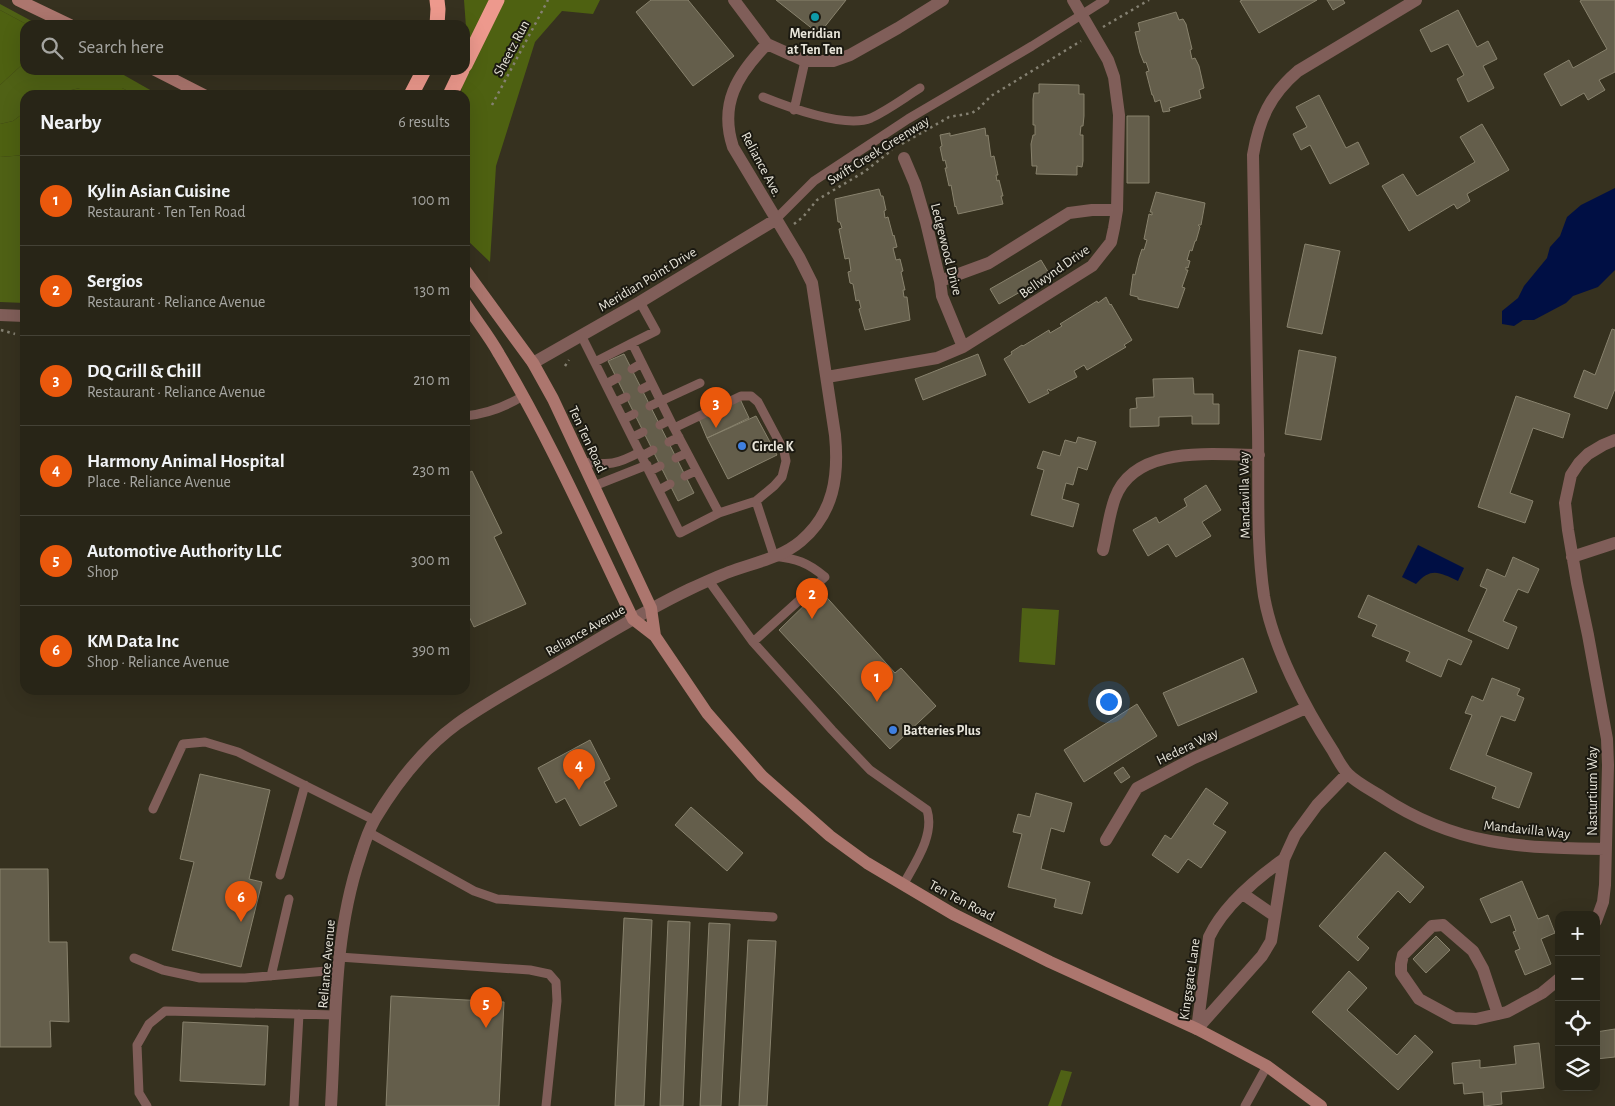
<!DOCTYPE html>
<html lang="en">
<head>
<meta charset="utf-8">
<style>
	body { margin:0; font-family:"Alegreya Sans",sans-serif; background:#343124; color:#f1f3f6 }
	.controls { position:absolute; right:15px; bottom:15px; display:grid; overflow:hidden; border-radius:10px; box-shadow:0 5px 20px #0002 }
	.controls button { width:45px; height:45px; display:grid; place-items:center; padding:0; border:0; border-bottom:1px solid #444236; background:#282517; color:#f1f3f6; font:25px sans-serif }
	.you { position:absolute; left:1108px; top:701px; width:18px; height:18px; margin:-12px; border:4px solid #fff; border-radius:50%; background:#1a73e8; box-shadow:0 0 0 8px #1a73e833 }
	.badge { display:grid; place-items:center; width:32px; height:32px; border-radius:50%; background:#ea580c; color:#fff; font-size:16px; font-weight:700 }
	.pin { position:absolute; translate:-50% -41px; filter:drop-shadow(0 1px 2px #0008) }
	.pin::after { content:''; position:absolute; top:26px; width:18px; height:15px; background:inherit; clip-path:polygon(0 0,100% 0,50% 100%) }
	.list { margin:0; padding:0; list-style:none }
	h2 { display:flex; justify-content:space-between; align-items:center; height:65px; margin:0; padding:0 20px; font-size:21px }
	h2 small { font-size:16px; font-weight:400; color:#a5a5a1 }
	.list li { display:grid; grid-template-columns:32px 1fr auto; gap:15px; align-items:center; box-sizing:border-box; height:90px; padding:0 20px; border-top:1px solid #444236 }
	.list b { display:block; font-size:19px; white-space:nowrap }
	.list p { margin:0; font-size:16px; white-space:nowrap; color:#a5a5a1 }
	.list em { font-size:16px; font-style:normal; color:#a5a5a1 }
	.icon { flex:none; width:28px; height:28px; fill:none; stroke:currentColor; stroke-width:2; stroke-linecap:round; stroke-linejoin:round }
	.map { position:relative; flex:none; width:1615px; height:1106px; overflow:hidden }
	.search { position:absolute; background:#282517; box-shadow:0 5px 20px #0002; left:20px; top:20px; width:450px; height:55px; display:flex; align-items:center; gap:12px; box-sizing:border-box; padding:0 18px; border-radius:15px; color:#a5a5a1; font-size:19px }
	.panel { position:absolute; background:#282517; box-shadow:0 5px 20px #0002; left:20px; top:90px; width:450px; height:605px; border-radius:15px }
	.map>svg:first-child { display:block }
	.green { fill:#4f6115 }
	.forest { fill:#4e6111 }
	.water { fill:#000f44 }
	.building { fill:#645e4b; stroke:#88826d }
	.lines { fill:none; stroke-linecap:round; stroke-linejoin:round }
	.path { stroke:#858172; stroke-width:2.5; stroke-dasharray:2.5 4; stroke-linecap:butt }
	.service { stroke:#805e59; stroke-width:9 }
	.minor { stroke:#805e59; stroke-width:12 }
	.secondary { stroke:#ac766e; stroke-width:12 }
	.motorway { stroke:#ed998d; stroke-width:15 }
	.culture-dot { fill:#0f9aa8; stroke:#1b1911; stroke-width:2 }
	.shop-dot { fill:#3f7fe0; stroke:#1b1911; stroke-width:2 }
	.labels { text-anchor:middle; stroke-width:4; stroke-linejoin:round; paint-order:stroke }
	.poi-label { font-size:14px; font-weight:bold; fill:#e8e5da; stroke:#1b1911; text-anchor:start }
	.street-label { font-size:14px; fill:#e8e5da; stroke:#1b1911 }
</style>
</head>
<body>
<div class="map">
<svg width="1615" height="1106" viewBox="0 0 1615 1106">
	<rect width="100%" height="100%" fill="#36311f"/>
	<path class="green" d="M0 4 39 25H28L0 10Z
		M25 62V70H115L159 95H136L122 88H80L50 95H25V112L13 121 0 124V85Z
		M25 155V303L0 302V157Z
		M1022 608 1059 610 1055 665 1019 662Z
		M1061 1070 1072 1072 1061 1106H1048Z"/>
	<path class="forest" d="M464 0H600L593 14 562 11 535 42 496 166 490 262 465 238V95H461L463 70H465L466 27Z
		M0 10 28 25H25V62L0 85Z
		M80 88H122L136 95H50Z
		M25 112V155L0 157V124L13 121Z"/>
	<path class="water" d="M1615 188V270L1598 287 1573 296 1566 303 1534 320H1523L1514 326 1502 324V311L1518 298 1524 286 1547 258 1550 247 1560 236 1567 217 1581 205Z
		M1418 545 1464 568 1458 581C1439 572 1431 567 1416 584L1402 577Z"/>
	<path class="building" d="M651 0H688L734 56 693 86 636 12Z
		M776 0H846L819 34Z
		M1243 0H1317L1259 33 1240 1Z
		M1327 0H1343L1345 3 1333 10Z
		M1582 0H1615V72L1599 80 1605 90 1588 100 1584 93 1561 106 1544 74 1569 60 1573 68 1607 49 1580 1Z
		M1458 10 1477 47 1488 41 1497 59 1483 66 1494 88 1468 102 1457 79 1464 75 1448 44 1431 52 1420 30Z
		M1176 12 1179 20 1183 19 1186 24 1192 49 1190 50 1192 59 1195 58 1199 66 1204 88 1199 90 1201 98 1169 108 1170 111 1163 112 1160 100 1155 102 1153 95H1152L1146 72 1149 71 1146 62 1144 63 1140 53 1135 32 1140 31 1138 23Z
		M1039 84 1079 85V94H1084V116L1083 126H1081L1080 135H1083V161L1082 167 1077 166V175L1036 174 1037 166H1032L1031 144 1033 135H1035V125H1033V99L1034 93H1039Z
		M1319 95 1346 148 1358 142 1369 164 1330 184 1310 145 1301 150 1293 134 1307 127 1296 107Z
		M1127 116H1149V183H1127Z
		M1482 124 1509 170 1467 194 1470 201 1457 209 1454 204 1409 231 1382 186 1403 174 1417 196 1475 162 1460 137Z
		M985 128 986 136 988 135 991 157 994 156 998 175H996L997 181 999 180 1003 196H1001L1003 204 958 214 956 206 955 207 951 185 949 186 945 168H947L945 160 943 161 940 147 942 146 940 135 950 133V136Z
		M879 189 881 196H883L886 210 884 211 885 218 888 217 893 236 894 235 897 247 893 248 896 260 900 259 903 271 901 272 905 290H903L904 297H907L910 320 865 330 859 309 861 308 859 300 856 301 853 284 850 283 848 272 851 271 849 258 845 259 839 229 842 228 840 222H838L835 199Z
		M1156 192 1205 203 1201 225H1198L1200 227 1196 241H1195L1192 251 1190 250 1187 260 1190 261 1188 268 1186 267V270H1188L1182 287 1185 288 1178 308 1138 299V297L1130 295 1133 274 1135 275 1139 258 1142 249 1144 250 1147 240 1144 239 1149 214 1152 215V212H1150Z
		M1305 244 1340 251 1322 334 1287 327Z
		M1041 260 1050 275 999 304 990 289Z
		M1106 297 1110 305 1111 304 1132 340 1124 345 1126 347 1087 370 1084 365 1074 371 1077 377 1050 391 1049 389 1047 390 1049 393 1029 403 1004 359 1012 354 1011 352 1022 345 1023 346 1049 330 1050 333 1062 326 1060 324 1097 301 1098 303Z
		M1612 329 1615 330V389L1607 409 1574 397 1584 370 1595 375Z
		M1299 350 1336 357 1321 440 1285 434Z
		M624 354 694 493 678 501 608 361Z
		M978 354 986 375 923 400 915 379Z
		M1193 378 1194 394H1213V404H1219V424H1192V416L1159 417V426L1130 427V409L1137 408 1136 398 1154 397 1153 379Z
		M1516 396 1570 414 1563 438 1533 428 1510 493 1533 501 1525 523 1478 507Z
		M740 399 749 418 707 438 699 419Z
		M756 416 777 455 728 479 707 438Z
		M1078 437 1096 442 1087 470 1078 467 1073 485 1066 483 1062 499 1079 504 1073 527 1031 515 1044 470 1037 468 1043 451 1060 456 1065 440 1076 443Z
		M472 471 502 533 494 537 526 604 474 627 465 608V475Z
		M1206 485 1221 510 1202 522 1211 536 1176 557 1168 544 1148 556 1133 530 1156 517 1159 523 1187 506 1184 499Z
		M1513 557 1539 569 1528 593 1518 589 1503 621 1517 627 1508 649 1468 631 1487 589 1480 586 1487 569 1505 577Z
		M820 590 895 673 901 668 936 706 890 749 779 630Z
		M1368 595 1472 641 1461 665 1448 659 1441 677 1406 661 1410 652 1372 636 1377 625 1358 617Z
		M1243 658 1257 692 1178 726 1163 693Z
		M1492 678 1520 689 1517 695 1524 698 1515 721 1501 716 1486 755 1532 773 1519 808 1492 798 1496 787 1450 769 1472 715 1465 713 1472 696 1483 701Z
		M1137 704 1157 736 1084 782 1064 750Z
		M590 740 610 779 604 782 617 806 580 826 565 798 556 803 538 768Z
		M1123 767 1130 777 1121 783 1114 773Z
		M200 774 270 790 249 879 262 882 241 967 172 950 194 862 180 859Z
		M1206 788 1228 803 1213 824 1226 832 1201 868 1188 859 1178 873 1152 855 1165 835 1171 839Z
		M1036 793 1072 803 1064 832 1051 828 1041 869 1090 882 1082 914 1054 907 1056 899 1008 887 1022 834 1013 832 1018 814 1030 817Z
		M691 807 743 853 727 871 675 825Z
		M1385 852 1424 887 1410 903 1398 891 1357 937 1369 948 1358 961 1319 926Z
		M0 869H48L49 942H67L69 1022 50 1021 51 1047H0Z
		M1522 881 1538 919 1548 915 1555 933 1541 939 1551 964 1525 975 1515 951 1520 949 1513 932 1516 931 1510 915 1491 923 1480 899Z
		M624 918 652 920 644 1106H615Z
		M668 921 690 922 683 1106H660Z
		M709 923 730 924 721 1106H700Z
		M1436 936 1450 950 1426 973 1413 959Z
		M748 940 776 941 767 1106H739Z
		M1349 971 1367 988 1347 1010 1397 1055 1415 1035 1433 1052 1398 1090 1312 1012Z
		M391 996 504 1002 499 1106H386Z
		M183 1022 268 1026 265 1085 180 1081Z
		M1615 1029V1057L1596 1059V1032Z
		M1539 1043 1544 1088 1501 1092 1502 1104 1484 1106 1483 1092 1464 1094 1463 1083 1454 1084 1452 1063 1480 1060V1068L1516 1064 1514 1046Z"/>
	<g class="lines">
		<path class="path" d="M1103 27 1149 0
			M492 105 548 0
			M902 144 949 117 972 113 978 109 991 96 1081 41
			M794 224 803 217 817 200 864 172 892 150
			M1 330 15 334
			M565 366 569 360"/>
		<path class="service" d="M763 97C788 107 845 129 871 118 888 110 904 98 920 88
			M794 110 805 61
			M775 220 814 181 908 119 1032 46 1105 0
			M581 335 680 533 719 513 756 501 774 486 782 477 786 461 784 451 758 402 751 396H741L674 428
			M632 343 656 331 640 302
			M595 362 632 343 674 428 719 513
			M632 369 642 363
			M606 384 617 378
			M642 389 652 384
			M616 402 626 397
			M650 406 700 383
			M465 416C487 414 505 407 523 396
			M624 419 634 414
			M660 425 670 420
			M633 437 643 432
			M669 442 679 437
			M642 456 653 450
			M676 458 687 453
			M583 462C610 465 616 465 640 452
			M650 471 660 466
			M685 476 696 471
			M594 486 647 465
			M659 490 670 484
			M709 581 753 642 832 730 870 770 927 810C935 835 915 863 903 885
			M753 642 825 577C807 562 797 559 774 556L756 501
			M153 809 183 744 205 742 238 752 374 820
			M368 832 474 891 497 899 773 917
			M280 875 305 785
			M339 957 530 970 549 974 556 982 557 1001 546 1106
			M134 958 163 970 200 978H245L338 970
			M271 976 289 899
			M147 1106 139 1093 137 1045 149 1024 165 1011 336 1015
			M294 1106 299 1014
			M1245 1106 1267 1066"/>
		<path class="minor" d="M734 0 767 44 805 61H833L850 55 898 28 943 0
			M1416 0 1298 71C1270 95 1259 119 1253 155 1254 247 1257 339 1258 431 1259 486 1256 542 1264 596 1273 648 1305 708 1333 751 1337 758 1342 768 1348 774 1357 783 1371 790 1382 797 1456 846 1521 848 1606 849
			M904 158 915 184 926 222 940 281 942 296 963 347
			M940 281 989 263 1069 213 1092 210H1117
			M0 315 25 316
			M533 363 640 302 775 220
			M827 377 937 358 963 347 1092 266 1111 242 1114 228 1117 210 1119 115 1114 77 1108 60 1073 0
			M1103 550C1107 534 1109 514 1115 498 1135 444 1213 455 1259 455
			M1572 557 1615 543
			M1106 840 1137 788 1194 758 1306 708
			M1243 894 1275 916
			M1596 921 1603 902 1605 885 1608 765 1607 739 1588 635 1577 583 1568 530 1565 503 1571 475 1579 463 1588 454 1603 445 1615 440
			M1498 1014 1483 969 1473 951 1443 925 1432 926 1403 955 1401 964V973L1419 999 1454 1018 1476 1019 1507 1012 1542 993 1559 979
			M1197 1029 1262 956 1271 941 1284 859 1295 835 1317 805 1347 774
			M1197 1029 1209 937C1223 907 1257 878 1284 859
			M331 1106C336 1023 333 937 360 857 364 844 368 831 375 819 396 784 424 748 457 724 492 699 531 679 568 657 609 633 648 609 690 589 703 583 716 577 729 572 753 563 781 558 801 541 834 513 839 476 835 435L812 283 799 257 733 147C719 104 737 75 767 44"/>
		<path class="secondary" d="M18 0 70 25
			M155 70 204 95
			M465 270 533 363 553 399 651 608 655 636
			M465 303C476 320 489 336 499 354 550 439 590 530 633 619L655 636 707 713 762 776 830 836 867 863 953 914 1050 962 1197 1029 1235 1049 1267 1066 1321 1106"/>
		<path class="motorway" d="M437 25 438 9 437 0
			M465 65 497 0
			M411 95 424 70
			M450 95 462 70"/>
	</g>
	<circle class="culture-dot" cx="815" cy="17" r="5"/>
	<g class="shop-dot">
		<circle cx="742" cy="446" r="5"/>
		<circle cx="893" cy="730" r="5"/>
	</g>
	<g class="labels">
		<g class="poi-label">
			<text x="815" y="38" text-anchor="middle">Meridian<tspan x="815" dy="16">at Ten Ten</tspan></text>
			<text x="752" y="451">Circle K</text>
			<text x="903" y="735">Batteries Plus</text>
		</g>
		<g class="street-label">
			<text transform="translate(511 48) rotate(-62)" y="5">Sheetz Run</text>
			<text transform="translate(878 150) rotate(-32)" y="5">Swift Creek Greenway</text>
			<text transform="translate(762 164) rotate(62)" y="5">Reliance Ave.</text>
			<text transform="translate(947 249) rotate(76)" y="5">Ledgewood Drive</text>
			<text transform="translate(1054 271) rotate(-35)" y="5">Bellwynd Drive</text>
			<text transform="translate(647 279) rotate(-31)" y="5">Meridian Point Drive</text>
			<text transform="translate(588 439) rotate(65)" y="5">Ten Ten Road</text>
			<text transform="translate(1244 495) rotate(-91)" y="5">Mandavilla Way</text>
			<text transform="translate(585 630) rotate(-30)" y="5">Reliance Avenue</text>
			<text transform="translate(1187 746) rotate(-26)" y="5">Hedera Way</text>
			<text transform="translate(1592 791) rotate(-90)" y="5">Nasturtium Way</text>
			<text transform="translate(1527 829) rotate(6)" y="5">Mandavilla Way</text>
			<text transform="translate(962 900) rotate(28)" y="5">Ten Ten Road</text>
			<text transform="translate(326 964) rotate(-85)" y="5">Reliance Avenue</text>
			<text transform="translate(1189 979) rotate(-82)" y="5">Kingsgate Lane</text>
		</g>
	</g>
</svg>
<div class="controls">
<button>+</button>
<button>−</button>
<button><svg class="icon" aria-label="locate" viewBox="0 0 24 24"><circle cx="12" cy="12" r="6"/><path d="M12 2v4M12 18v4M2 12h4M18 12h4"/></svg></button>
<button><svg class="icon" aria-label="layers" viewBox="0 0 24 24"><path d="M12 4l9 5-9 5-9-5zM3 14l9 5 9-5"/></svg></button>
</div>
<div class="you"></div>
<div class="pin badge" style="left:877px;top:702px">1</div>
<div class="pin badge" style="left:812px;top:619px">2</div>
<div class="pin badge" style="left:716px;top:428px">3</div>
<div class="pin badge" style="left:579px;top:790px">4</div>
<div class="pin badge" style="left:486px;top:1028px">5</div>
<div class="pin badge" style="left:241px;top:922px">6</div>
<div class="search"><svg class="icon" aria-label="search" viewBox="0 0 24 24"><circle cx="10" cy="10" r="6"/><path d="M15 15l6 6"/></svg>Search here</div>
<section class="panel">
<h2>Nearby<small>6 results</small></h2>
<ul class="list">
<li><span class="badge">1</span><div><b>Kylin Asian Cuisine</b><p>Restaurant · Ten Ten Road</p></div><em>100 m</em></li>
<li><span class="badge">2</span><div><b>Sergios</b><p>Restaurant · Reliance Avenue</p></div><em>130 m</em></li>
<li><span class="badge">3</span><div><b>DQ Grill &amp; Chill</b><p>Restaurant · Reliance Avenue</p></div><em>210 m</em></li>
<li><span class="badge">4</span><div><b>Harmony Animal Hospital</b><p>Place · Reliance Avenue</p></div><em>230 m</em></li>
<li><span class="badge">5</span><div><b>Automotive Authority LLC</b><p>Shop</p></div><em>300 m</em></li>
<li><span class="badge">6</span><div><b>KM Data Inc</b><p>Shop · Reliance Avenue</p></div><em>390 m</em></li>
</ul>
</section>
</div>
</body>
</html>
